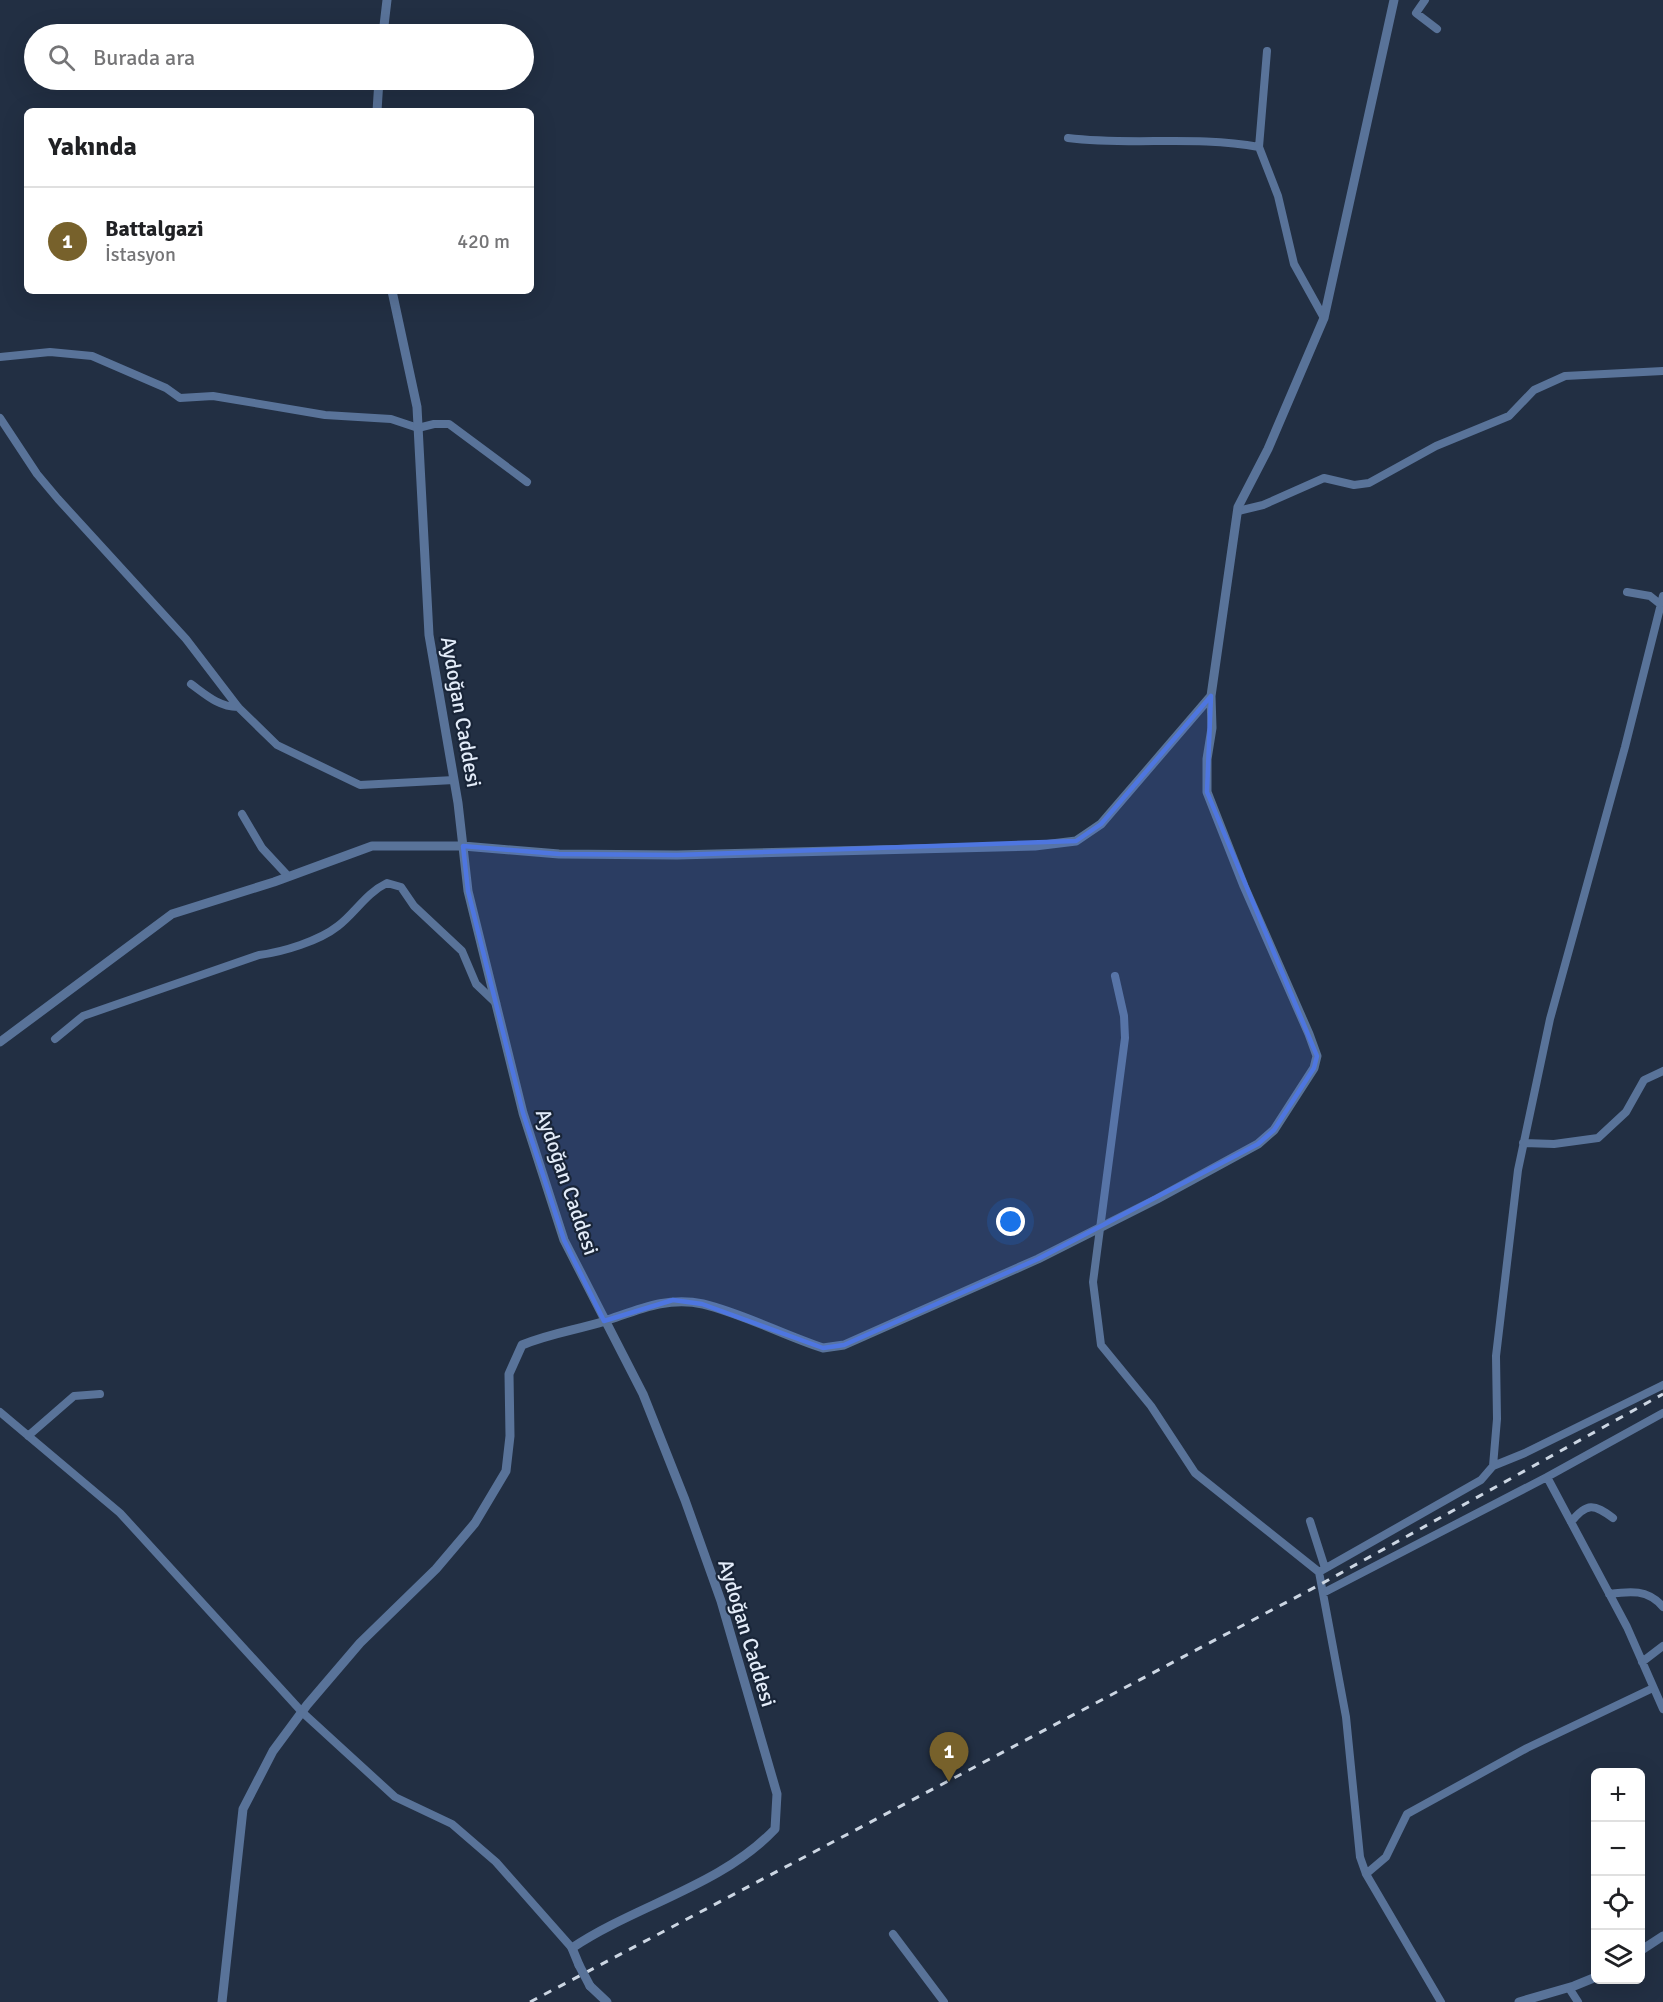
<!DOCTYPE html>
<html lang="tr">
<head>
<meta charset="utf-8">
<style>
	body { margin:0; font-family:Signika,sans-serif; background:#f2f2f2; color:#202124 }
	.controls { position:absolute; right:18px; bottom:18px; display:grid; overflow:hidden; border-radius:9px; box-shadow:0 6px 24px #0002 }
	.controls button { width:54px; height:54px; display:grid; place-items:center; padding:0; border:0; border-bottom:2px solid #e0e0e0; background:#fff; color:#202124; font:30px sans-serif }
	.you { position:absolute; left:1011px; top:1222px; width:21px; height:21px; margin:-15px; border:4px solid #fff; border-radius:50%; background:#1a73e8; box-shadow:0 0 0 9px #1a73e833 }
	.badge { display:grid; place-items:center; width:39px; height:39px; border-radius:50%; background:#77612b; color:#fff; font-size:20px; font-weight:700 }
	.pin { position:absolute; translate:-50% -50px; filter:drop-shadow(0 2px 3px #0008) }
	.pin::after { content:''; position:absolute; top:32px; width:21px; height:18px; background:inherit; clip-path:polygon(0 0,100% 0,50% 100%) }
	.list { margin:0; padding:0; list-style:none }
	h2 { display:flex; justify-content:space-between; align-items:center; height:78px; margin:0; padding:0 24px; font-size:26px }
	h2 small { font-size:20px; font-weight:400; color:#757577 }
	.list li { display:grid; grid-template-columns:39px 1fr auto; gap:18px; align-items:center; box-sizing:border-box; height:108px; padding:0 24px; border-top:2px solid #e0e0e0 }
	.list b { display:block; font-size:22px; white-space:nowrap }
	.list p { margin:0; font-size:20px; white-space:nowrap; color:#757577 }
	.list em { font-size:20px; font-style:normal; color:#757577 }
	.icon { flex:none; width:33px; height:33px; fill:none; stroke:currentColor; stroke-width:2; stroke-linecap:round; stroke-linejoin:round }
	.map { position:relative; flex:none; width:1663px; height:2002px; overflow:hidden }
	.search { position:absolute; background:#fff; box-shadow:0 6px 24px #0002; left:24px; top:24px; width:510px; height:66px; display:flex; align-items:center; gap:15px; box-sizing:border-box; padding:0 21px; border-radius:33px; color:#757577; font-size:22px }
	.panel { position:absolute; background:#fff; box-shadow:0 6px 24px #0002; left:24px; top:108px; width:510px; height:186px; border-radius:9px }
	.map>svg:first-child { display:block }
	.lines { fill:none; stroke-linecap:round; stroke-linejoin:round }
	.minor { stroke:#597399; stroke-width:8 }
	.tertiary { stroke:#597399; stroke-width:9 }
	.rail { stroke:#ccd6e3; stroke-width:3; stroke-dasharray:8 8; stroke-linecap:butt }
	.tertiary-bridge { stroke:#597399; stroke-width:9 }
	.marked { fill:#4e76e0; fill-opacity:0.2; stroke:#4e76e0; stroke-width:4.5; stroke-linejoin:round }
	.labels { text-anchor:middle; stroke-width:4.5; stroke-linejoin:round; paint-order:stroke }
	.street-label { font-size:21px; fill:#e3ecf9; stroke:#192538 }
</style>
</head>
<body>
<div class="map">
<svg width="1663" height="2002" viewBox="0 0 1663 2002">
	<rect width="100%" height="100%" fill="#222f43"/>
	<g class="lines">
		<path class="minor" d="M1425 0 1416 13 1437 29
			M1267 51 1259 147 1278 196 1294 264 1324 318
			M1068 138C1132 146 1194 135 1259 147
			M0 357 50 352 92 356 166 388 180 398 213 396 325 415 391 419 418 428 434 424H449L527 482
			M0 418 37 474 58 499 186 639 238 707 277 745 360 785 454 780
			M1238 511 1263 505 1324 478 1354 485 1369 483 1436 446 1509 416 1534 390 1565 376 1663 371
			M1627 592 1650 596 1660 604
			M191 684C206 695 219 707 238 707
			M242 814 262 848 288 876
			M1115 976 1124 1016 1125 1038 1093 1282 1101 1345 1151 1406 1195 1473 1319 1572
			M55 1039 83 1016 259 955C283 952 319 941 338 926 356 912 366 893 387 883L401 887 414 906 462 951 476 984 496 1003
			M1523 1143 1554 1144 1598 1138 1626 1112 1644 1080 1663 1071
			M0 1412 120 1513 302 1712 395 1797 452 1824 496 1862 572 1948
			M1663 1413 1547 1477 1627 1627 1663 1709
			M28 1436 74 1396 100 1394
			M1493 1466 1525 1453 1663 1385
			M1310 1521 1325 1568
			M1571 1522C1587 1502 1594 1504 1613 1518
			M1323 1593 1547 1477
			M1609 1594C1630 1591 1648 1589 1663 1607
			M1642 1662 1663 1646
			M1366 1874 1386 1857 1407 1814 1527 1748 1653 1688
			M893 1934 944 2002
			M1569 1988 1578 2002
			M1441 2002 1366 1874 1360 1857 1346 1717 1319 1572 1481 1480 1493 1466 1497 1419 1496 1356 1518 1170 1550 1019 1625 747 1663 596"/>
		<path class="tertiary" d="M383 34 387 0
			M377 111 379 80
			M392 291 417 407 429 635 458 803 468 891 523 1113 564 1240 643 1394 685 1500 721 1601 777 1794 775 1829C721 1886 636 1905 572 1948L579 1965
			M0 1042 172 914 274 882 372 846H463L559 854 677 855 1035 846 1076 841 1101 824 1211 696
			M1640 1951 1663 1936
			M590 1986 607 2002
			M222 2002 243 1809 273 1751 307 1705 360 1643 436 1569 475 1523 506 1471 510 1436 509 1374 522 1345C551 1333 577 1330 605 1321 638 1310 667 1296 703 1304 744 1314 783 1335 823 1348L844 1345 1038 1259 1157 1199 1258 1144 1274 1130 1314 1068 1317 1056 1309 1034 1244 886 1207 792V759L1212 728 1211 696 1238 507 1268 449 1324 318 1394 0
			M1519 2002 1574 1986 1596 1977"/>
		<path class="rail" d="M530 2002 1321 1584 1663 1394"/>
		<path class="tertiary-bridge" d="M579 1965 590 1986"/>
	</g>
	<path class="marked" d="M1211 696 1207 792 1317 1056 1314 1068 1274 1130 1258 1144 1038 1259 844 1345 823 1348 702 1304 673 1300 604 1321 564 1240 523 1113 468 891 463 846 559 854 677 855 1076 841 1101 824Z"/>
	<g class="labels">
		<g class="street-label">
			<text transform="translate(461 712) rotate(80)" y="7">Aydoğan Caddesi</text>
			<text transform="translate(567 1182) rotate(71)" y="7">Aydoğan Caddesi</text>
			<text transform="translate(747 1633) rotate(73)" y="7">Aydoğan Caddesi</text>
		</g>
	</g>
</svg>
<div class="controls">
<button>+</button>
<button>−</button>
<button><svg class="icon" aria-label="locate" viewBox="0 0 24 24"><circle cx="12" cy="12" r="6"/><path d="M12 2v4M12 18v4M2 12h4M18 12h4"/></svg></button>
<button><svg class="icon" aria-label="layers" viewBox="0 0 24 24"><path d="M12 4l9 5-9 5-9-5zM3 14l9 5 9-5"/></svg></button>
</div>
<div class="you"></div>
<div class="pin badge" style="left:949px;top:1782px">1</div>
<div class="search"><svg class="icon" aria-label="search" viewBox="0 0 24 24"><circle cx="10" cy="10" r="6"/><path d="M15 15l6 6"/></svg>Burada ara</div>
<section class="panel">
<h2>Yakında<small></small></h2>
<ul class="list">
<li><span class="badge">1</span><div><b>Battalgazi</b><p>İstasyon</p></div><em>420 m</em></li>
</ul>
</section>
</div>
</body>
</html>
